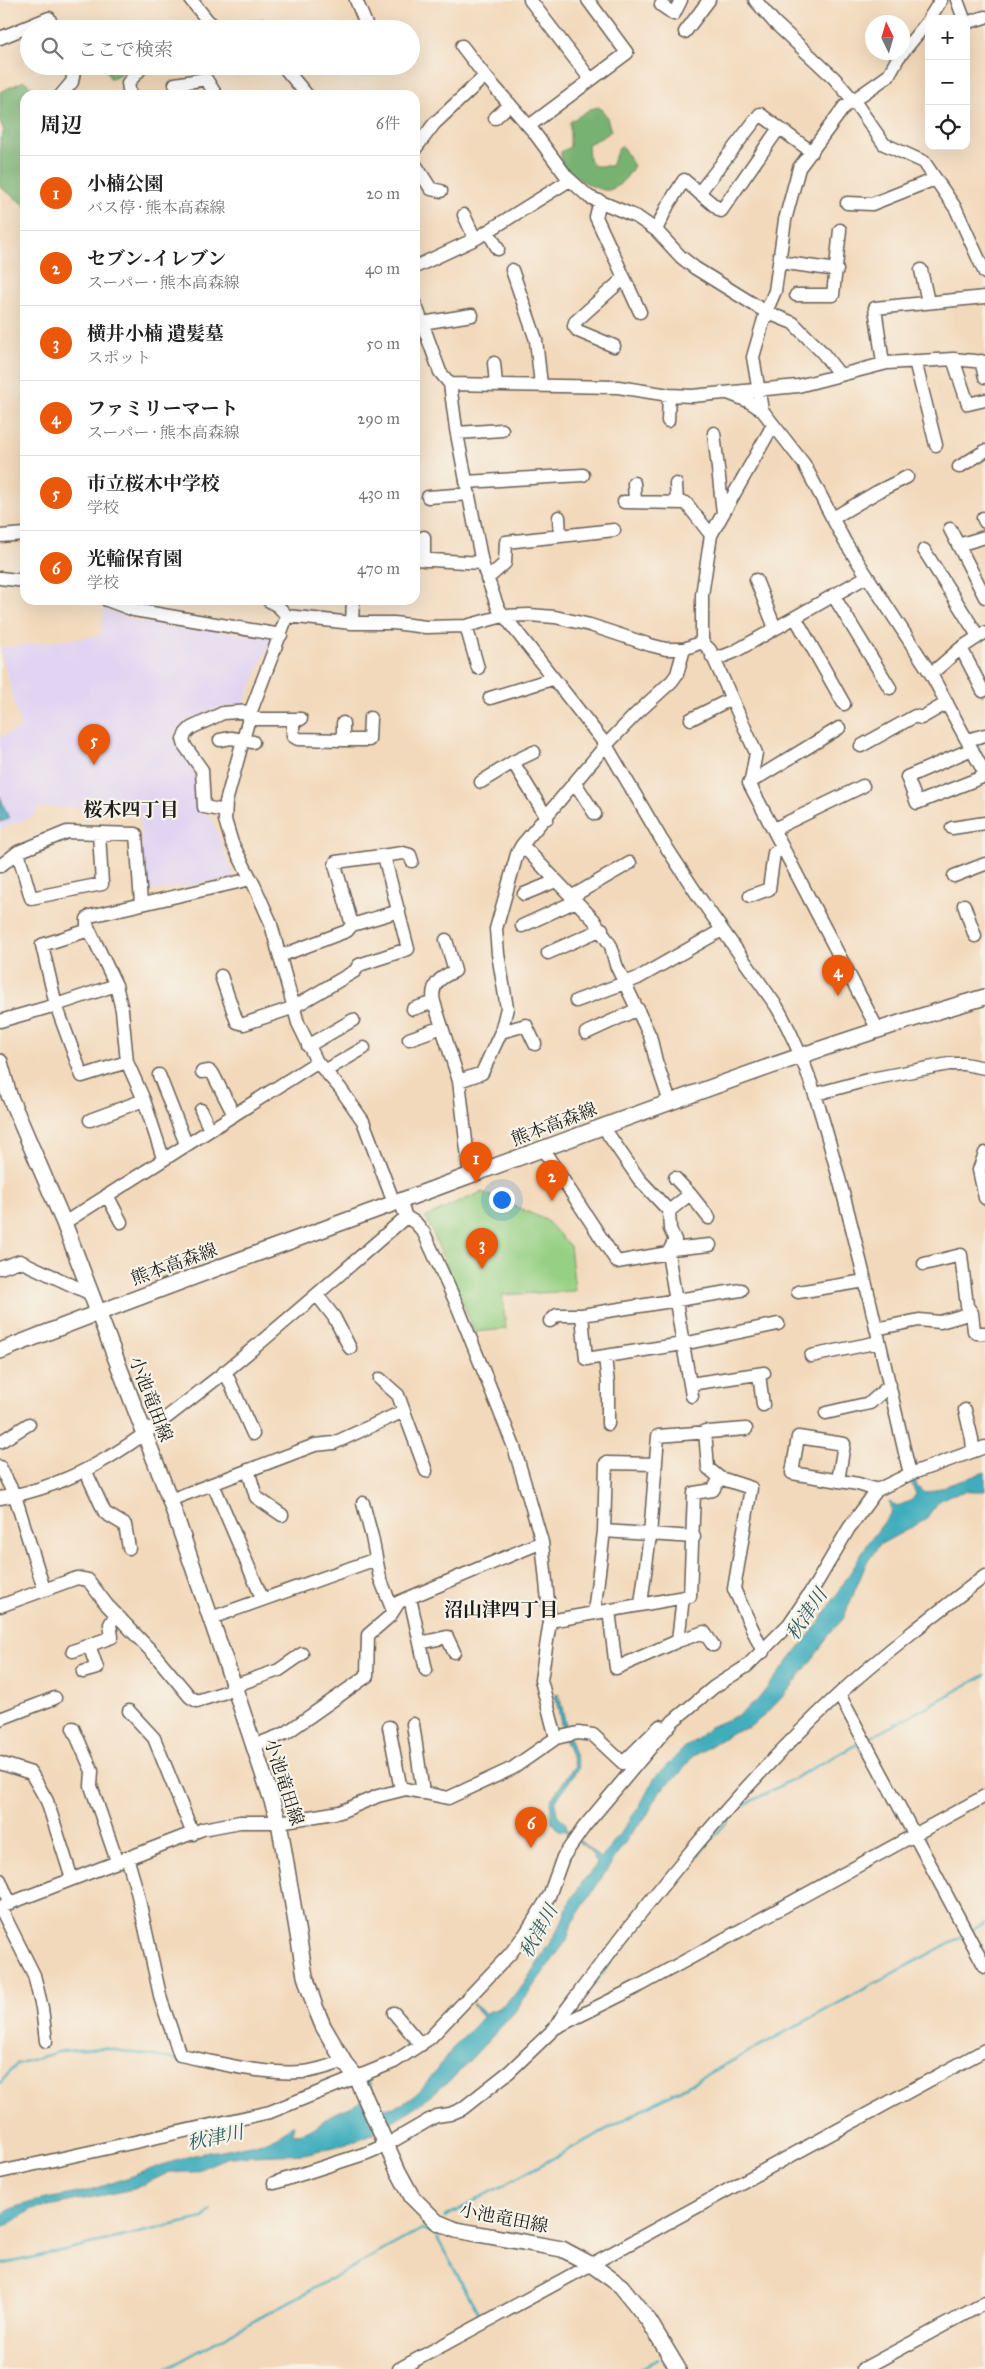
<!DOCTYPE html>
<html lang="ja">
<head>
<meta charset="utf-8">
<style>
	body { margin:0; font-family:"IM FELL Great Primer","Noto Serif JP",serif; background:#f2f2f2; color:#222 }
	.controls { position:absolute; right:15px; top:15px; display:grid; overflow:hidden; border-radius:10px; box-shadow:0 5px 20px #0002 }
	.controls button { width:45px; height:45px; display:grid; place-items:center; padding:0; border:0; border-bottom:1px solid #e0e0e0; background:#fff; color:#222; font:25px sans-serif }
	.compass { position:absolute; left:865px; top:15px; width:45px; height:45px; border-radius:50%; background:#fff; box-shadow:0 5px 20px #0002; rotate:355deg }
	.you { position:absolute; left:501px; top:1199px; width:18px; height:18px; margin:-12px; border:4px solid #fff; border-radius:50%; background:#1a73e8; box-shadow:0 0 0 8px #1a73e833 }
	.badge { display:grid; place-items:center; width:32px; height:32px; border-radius:50%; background:#ea580c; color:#fff; font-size:16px; font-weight:700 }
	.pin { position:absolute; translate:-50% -41px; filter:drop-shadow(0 1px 2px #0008) }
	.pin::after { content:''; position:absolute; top:26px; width:18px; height:15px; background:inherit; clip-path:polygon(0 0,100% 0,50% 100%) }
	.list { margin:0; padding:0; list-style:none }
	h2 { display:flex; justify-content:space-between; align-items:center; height:65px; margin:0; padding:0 20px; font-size:21px }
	h2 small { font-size:16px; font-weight:400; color:#767676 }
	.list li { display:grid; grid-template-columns:32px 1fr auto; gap:15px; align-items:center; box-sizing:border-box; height:75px; padding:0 20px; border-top:1px solid #e0e0e0 }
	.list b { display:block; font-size:19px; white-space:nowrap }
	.list p { margin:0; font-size:16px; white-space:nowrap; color:#767676 }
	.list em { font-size:16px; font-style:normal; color:#767676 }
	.icon { flex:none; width:28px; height:28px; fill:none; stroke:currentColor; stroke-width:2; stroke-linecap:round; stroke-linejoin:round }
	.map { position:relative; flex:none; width:985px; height:2369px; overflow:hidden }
	.search { position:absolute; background:#fff; box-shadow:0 5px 20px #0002; left:20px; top:20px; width:400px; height:55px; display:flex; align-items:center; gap:12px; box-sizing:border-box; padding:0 18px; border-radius:28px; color:#767676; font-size:19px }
	.panel { position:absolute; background:#fff; box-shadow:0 5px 20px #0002; left:20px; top:90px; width:400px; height:515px; border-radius:15px }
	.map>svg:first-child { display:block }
	.built { fill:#e1d4f3 }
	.green { fill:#96d084; stroke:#597650 }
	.forest { fill:#78b272; stroke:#4a6747 }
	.water { fill:#40adbd; stroke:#2e646c }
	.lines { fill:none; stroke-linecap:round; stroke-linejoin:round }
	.stream { stroke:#40adbd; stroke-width:2.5 }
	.minor-casing { stroke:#675e54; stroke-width:15 }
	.major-casing { stroke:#675e54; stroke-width:18 }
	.minor { stroke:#fff; stroke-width:12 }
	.major { stroke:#fff; stroke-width:15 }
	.labels { text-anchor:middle; stroke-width:4.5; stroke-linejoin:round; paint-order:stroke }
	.street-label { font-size:18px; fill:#1c1c1c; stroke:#f7f3e8 }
	.neighbourhood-label { font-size:19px; font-weight:bold; fill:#1c1c1c; stroke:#f7f3e8 }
	.water-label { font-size:19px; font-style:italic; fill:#2c5d64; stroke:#f7f3e8 }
</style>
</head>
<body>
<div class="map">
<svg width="985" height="2369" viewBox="0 0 985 2369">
	<rect width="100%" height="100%" fill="#f7f3e8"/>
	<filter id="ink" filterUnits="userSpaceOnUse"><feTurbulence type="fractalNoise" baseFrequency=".02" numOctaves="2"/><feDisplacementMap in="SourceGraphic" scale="10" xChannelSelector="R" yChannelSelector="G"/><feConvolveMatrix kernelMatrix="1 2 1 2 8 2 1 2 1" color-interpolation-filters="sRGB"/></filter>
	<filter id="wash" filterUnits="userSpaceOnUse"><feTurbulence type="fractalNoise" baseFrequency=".0096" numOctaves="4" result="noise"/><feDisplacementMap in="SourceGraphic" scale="20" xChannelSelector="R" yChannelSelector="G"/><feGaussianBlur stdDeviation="1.12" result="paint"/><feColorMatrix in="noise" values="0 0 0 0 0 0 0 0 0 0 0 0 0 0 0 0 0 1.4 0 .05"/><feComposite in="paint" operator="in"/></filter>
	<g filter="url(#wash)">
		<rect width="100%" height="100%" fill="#f3d9bb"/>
		<path class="built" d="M104 608 140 621 272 638 243 705 216 708 182 725 179 746 194 770 199 811 212 819 234 878 145 892 139 809 43 807 34 811 35 816 0 829V737L21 728 0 648 101 636Z"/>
		<path class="green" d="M482 1192 546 1220 570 1246 575 1291 502 1295 506 1329 475 1332 426 1217Z"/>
		<path class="forest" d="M105 66H113L122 75 110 78Z
			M24 81 39 92 37 95H25V102L20 104 25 116V205L0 187V140L4 131 0 121V92Z
			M599 107 606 115 611 131 605 136 588 144 589 159 594 166H611L619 147 622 146 634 166C628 176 620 187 609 190 600 193 566 173 562 164 561 161 561 155 561 152L570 147V122L590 109Z"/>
		<path class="water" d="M0 796 9 819 0 822Z
			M985 1472V1491H967L950 1495 939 1501 925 1520 879 1545 866 1564 843 1619 829 1634 820 1649 788 1691 765 1715 748 1728 735 1731 692 1757 682 1771 660 1791 647 1815 628 1838 572 1923 567 1940 513 2014 455 2076 419 2105 373 2133 347 2144 304 2154 228 2157 193 2172H170L134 2189 33 2209C21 2215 14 2224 0 2227V2215C29 2198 63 2198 94 2189 129 2178 163 2163 199 2154 228 2147 270 2148 292 2125H294L292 2133C306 2137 321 2122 331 2115 347 2106 354 2109 369 2094L366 2081 369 2080 376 2102 382 2109C417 2107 434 2072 453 2048 462 2037 473 2028 482 2017L472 2005 473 2004 485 2013 499 2008 518 1992 524 1984 560 1926 569 1903 583 1881 597 1864 590 1851 564 1830 561 1832 552 1822 550 1801 575 1765 564 1739 555 1695 559 1694 567 1730 579 1767 555 1802 557 1814 567 1825 566 1828 601 1859 639 1807 655 1777 686 1746 696 1740 710 1727 738 1715 756 1702 821 1620 869 1542 891 1513 892 1509 889 1502 898 1506 912 1500 916 1494 911 1482 915 1480 918 1488 926 1493Z"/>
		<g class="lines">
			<path class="stream" d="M868 1739 985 1675
				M858 1744 881 1786
				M655 1905 739 1808 861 1742
				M970 1931 985 1923
				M981 1970 985 1977
				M572 2013 648 1914
				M0 2083 17 2064 62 2051 103 2048 179 2060
				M445 2217 962 1936 961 1934
				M0 2265 203 2218 211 2210
				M166 2369 422 2229 435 2234 481 2318
				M639 2369 658 2359"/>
		</g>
	</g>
	<g filter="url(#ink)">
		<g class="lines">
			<defs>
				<path id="minor" d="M191 0 208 21 219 29
					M356 0 368 29
					M530 0 591 80
					M755 0 774 22 834 78 854 101 884 144 924 162 956 209 985 273
					M957 0 964 19
					M661 5 674 14 681 0
					M929 19 941 0
					M966 23 985 17
					M242 29 262 25 264 29
					M685 32 709 0
					M0 38 49 18 53 29
					M462 46 485 76 533 131 567 177 589 197 637 217 656 230 681 257 695 268 766 312 753 357 762 410 804 464 845 542 931 674 985 774
					M283 66 307 95
					M175 84 206 79 216 95
					M61 95 72 82 75 66
					M130 95 128 83 143 66
					M495 118 510 104
					M529 126 627 53 588 0
					M415 149 434 124 485 76
					M415 164 431 189 441 191
					M699 193 760 114 779 128
					M600 201 596 217 640 312
					M847 203 872 204 935 179
					M464 215 475 239
					M656 230 668 205 684 180 721 211 779 128 812 152
					M488 231 498 249
					M779 262 837 270
					M415 267 477 238 570 180
					M512 270 536 340 541 385
					M921 270 928 302
					M796 295H833L840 230
					M415 303 440 372 450 384 618 387 669 395 692 396 798 386 887 363 953 359 985 362
					M422 323 472 315
					M614 346 578 331 574 326 575 322 624 278
					M953 359 968 404 985 400
					M915 361 936 445
					M981 361 985 377
					M494 363 496 384
					M883 363 875 308 985 297
					M840 375 822 352 793 323 766 312 775 291 785 220 799 168 844 107 888 76 898 58 929 20
					M450 384 456 429 482 563 498 608 606 745 661 839 699 897 777 1007C809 1063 825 1125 841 1186 867 1281 887 1378 910 1474
					M728 393 748 401 762 410
					M668 421 669 395
					M773 425 711 535 702 595V642L710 650 756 753 750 785 878 1030
					M457 433 502 430
					M714 433 723 513
					M959 467 985 451
					M466 482 583 475
					M634 483 635 502
					M676 484 677 503
					M428 497 469 494
					M624 502 686 503 711 535
					M559 517 560 536
					M833 518 877 492 907 477
					M983 518 985 522
					M950 529 985 597
					M0 536 25 534
					M424 537V560
					M958 545 985 537
					M924 550 978 636
					M415 559 482 563
					M0 578 25 581
					M487 579 505 563 506 542 614 530
					M756 580 775 628
					M833 595 890 688
					M107 600 134 610 281 635
					M268 600 278 606 287 616 352 623H394L426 627 466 626 503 616 529 615 555 617 590 625 650 645 666 649H684L702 642
					M287 616 251 711 226 802 225 820 232 843 254 885 270 921 298 1023 317 1062 340 1088 363 1121 394 1203
					M795 617 844 704
					M352 623 353 600
					M466 626 478 668
					M961 648 983 691
					M712 657 724 656 734 652 866 577
					M931 674 961 648 984 633
					M490 698 552 679
					M249 719H301
					M293 719V736L298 739 343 740V723
					M691 719 731 699
					M220 740 231 738 253 742
					M343 740H369L370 718
					M967 740 985 735
					M861 746 915 716 921 718 947 703
					M972 749 907 777 917 803 985 776
					M513 762 534 752
					M481 782 513 762 547 818
					M575 783 595 814
					M749 783 839 728
					M225 811 204 807 202 770 185 746 183 739 186 733 191 728 223 713 251 711
					M952 828 985 823
					M774 829 863 786
					M522 845 594 920 611 946 616 965 650 1036 656 1061 670 1102
					M18 852 31 898 102 884 99 833
					M0 866 18 852 67 832 136 834 141 903
					M954 876 985 864
					M524 894 556 881
					M750 896 769 889 774 853 783 848
					M571 897 630 863
					M964 905 975 936
					M352 925 399 911
					M522 926 576 901
					M89 930 42 945 56 1005 82 1076 127 1062
					M548 953 602 929
					M280 956 347 931 352 925 335 865 336 862 403 853 410 855 412 861
					M221 976 237 1022 244 1024 292 1008 355 971 359 965 408 949 384 856
					M116 985 122 1010 127 1062 144 1100 163 1158
					M576 1001 638 978 722 930
					M434 1002 459 1081 470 1176
					M413 1009 434 1002C430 984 441 977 455 971L446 940
					M0 1021 56 1005 116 985 87 925V919L90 916 251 879
					M501 1032 526 1025 535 1044
					M586 1033 638 1009
					M409 1039 442 1027
					M308 1046 353 1020
					M325 1071 364 1048
					M202 1072 209 1071 213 1074 234 1115
					M159 1075 186 1144
					M459 1081 482 1073 501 1032 507 1008 498 954 496 929 517 854 522 845 606 745 636 714 672 681 677 674 684 649
					M816 1094 871 1079 949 1064H964L985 1068
					M201 1110 210 1130
					M90 1120 144 1100
					M608 1134 639 1179 669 1211 670 1229 675 1240 668 1253
					M985 1153 979 1170 985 1198
					M546 1154 617 1262 668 1253 683 1344 778 1324
					M690 1194 709 1218
					M107 1195 121 1222
					M400 1201 406 1217 416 1223 424 1233 457 1305 514 1447 542 1542 550 1621 541 1680 556 1738
					M669 1211 690 1194 675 1178
					M64 1223 317 1062
					M672 1249 710 1245
					M924 1264 961 1255 967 1306 972 1313 974 1331 977 1333H985
					M0 1268 20 1261 91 1294
					M798 1292 865 1281
					M317 1295 334 1317 350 1348
					M550 1321 557 1315H582
					M876 1329 919 1320 940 1322 972 1313
					M811 1356 879 1342
					M605 1357 608 1384V1424
					M225 1371 253 1434
					M759 1374 763 1405
					M380 1379 398 1395 426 1471
					M690 1384 764 1373
					M692 1396 683 1344 586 1359 582 1315 741 1290
					M965 1410 972 1439 973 1451
					M826 1413 870 1403 890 1385
					M705 1431 708 1468 720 1478 751 1488 734 1589 763 1652
					M0 1442 29 1424
					M0 1467 15 1496 44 1589
					M248 1470 256 1497 282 1515
					M86 1472 105 1513 125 1525 129 1548
					M838 1481 844 1444 798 1437 792 1473 858 1484 877 1490
					M213 1484 262 1598
					M0 1498C88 1484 148 1432 216 1379 281 1327 343 1271 406 1217
					M170 1500 315 1445 334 1443 404 1411
					M363 1503 372 1537 380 1578 393 1611
					M604 1531 694 1537
					M410 1598 426 1670
					M641 1604 650 1535 658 1436 746 1429
					M0 1606 77 1578 88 1580 107 1605 155 1655 190 1697 197 1701 235 1689 242 1683 279 1670 302 1654
					M609 1610 616 1668 678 1641 704 1632 713 1645
					M594 1613 604 1531 606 1463 656 1464
					M211 1618 376 1559
					M550 1621 690 1596 694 1493 713 1490 720 1478
					M678 1641 683 1597
					M420 1643 447 1637 454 1652
					M73 1651 112 1637 110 1624 116 1614
					M83 1672 97 1668 89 1645
					M839 1694 985 1967
					M129 1711 154 1738 193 1834
					M0 1719 55 1698
					M413 1724 423 1793
					M389 1727 401 1790
					M73 1728 92 1771 91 1786 117 1861
					M253 1746 286 1733 367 1676 368 1635 390 1616 399 1602 542 1542
					M0 1763 31 1773 47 1801 72 1879
					M127 1857 137 1891 161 2000 180 2055C219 2063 262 2075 303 2072 316 2071 331 2065 344 2062
					M0 1880 10 1904
					M0 1907 203 1829 240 1822H279L340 1812 378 1796 406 1789 448 1798 513 1768 556 1738 578 1733 593 1735 623 1763 660 1726
					M0 1907 34 1975 42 2008 46 2041
					M394 2013 421 2045
					M555 2028 641 1985 985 1796
					M0 2172 270 2112 394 2062 430 2038 510 1954 526 1933 549 1896 563 1857 584 1827 673 1721 714 1687 747 1666 789 1624 816 1584 849 1528 877 1490 910 1474 985 1447
					M274 2183 367 2153 386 2145 436 2116 450 2114 462 2109 509 2072 555 2028 566 2010C649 1899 736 1790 838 1695 884 1653 935 1614 985 1576
					M399 2369 985 2050
					M863 2369 985 2303"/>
				<path id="major" d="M0 1062 9 1095 64 1223 170 1500 235 1689 279 1822 305 1976 314 2004 323 2026 344 2062 356 2077 398 2171 412 2197 437 2222 456 2230 562 2249 592 2265 621 2286 649 2321 678 2369
					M0 1351C155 1289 312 1234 468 1176 639 1114 810 1048 985 997"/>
			</defs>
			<use href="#minor" class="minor-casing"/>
			<use href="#major" class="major-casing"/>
			<use href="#minor" class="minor"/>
			<use href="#major" class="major"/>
		</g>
	</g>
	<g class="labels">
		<g class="street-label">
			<text transform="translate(554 1124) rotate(-21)" y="6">熊本高森線</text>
			<text transform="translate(174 1264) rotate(-20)" y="6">熊本高森線</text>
			<text transform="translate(151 1399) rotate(69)" y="6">小池竜田線</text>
			<text transform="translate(284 1782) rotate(72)" y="6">小池竜田線</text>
			<text transform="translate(504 2218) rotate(11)" y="6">小池竜田線</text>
		</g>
		<g class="neighbourhood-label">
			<text x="131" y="816">桜木四丁目</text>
			<text x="501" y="1616">沼山津四丁目</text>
		</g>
		<g class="water-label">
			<text transform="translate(806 1614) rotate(-56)" y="7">秋津川</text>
			<text transform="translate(538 1931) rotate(-61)" y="7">秋津川</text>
			<text transform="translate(215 2137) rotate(-12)" y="7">秋津川</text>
		</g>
	</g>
</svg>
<div class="controls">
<button>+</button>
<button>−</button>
<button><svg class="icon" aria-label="locate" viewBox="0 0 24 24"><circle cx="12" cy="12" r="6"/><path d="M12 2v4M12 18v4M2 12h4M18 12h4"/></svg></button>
</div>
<svg class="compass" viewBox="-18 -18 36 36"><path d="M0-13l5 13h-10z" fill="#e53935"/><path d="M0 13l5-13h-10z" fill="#767676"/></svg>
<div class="you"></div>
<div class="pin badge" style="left:476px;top:1183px">1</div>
<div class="pin badge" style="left:552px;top:1201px">2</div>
<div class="pin badge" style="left:482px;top:1269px">3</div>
<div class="pin badge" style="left:838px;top:996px">4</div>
<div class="pin badge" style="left:94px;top:765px">5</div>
<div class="pin badge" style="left:531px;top:1848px">6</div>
<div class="search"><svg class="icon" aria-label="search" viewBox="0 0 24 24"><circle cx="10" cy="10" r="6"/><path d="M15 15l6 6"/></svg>ここで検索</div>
<section class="panel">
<h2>周辺<small>6件</small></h2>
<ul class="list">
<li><span class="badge">1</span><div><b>小楠公園</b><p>バス停 · 熊本高森線</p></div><em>20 m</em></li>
<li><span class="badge">2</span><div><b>セブン-イレブン</b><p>スーパー · 熊本高森線</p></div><em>40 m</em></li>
<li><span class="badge">3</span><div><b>横井小楠 遺髪墓</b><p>スポット</p></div><em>50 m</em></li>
<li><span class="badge">4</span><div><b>ファミリーマート</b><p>スーパー · 熊本高森線</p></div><em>290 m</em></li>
<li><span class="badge">5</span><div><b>市立桜木中学校</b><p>学校</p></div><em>430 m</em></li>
<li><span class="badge">6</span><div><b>光輪保育園</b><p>学校</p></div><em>470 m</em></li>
</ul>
</section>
</div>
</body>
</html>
